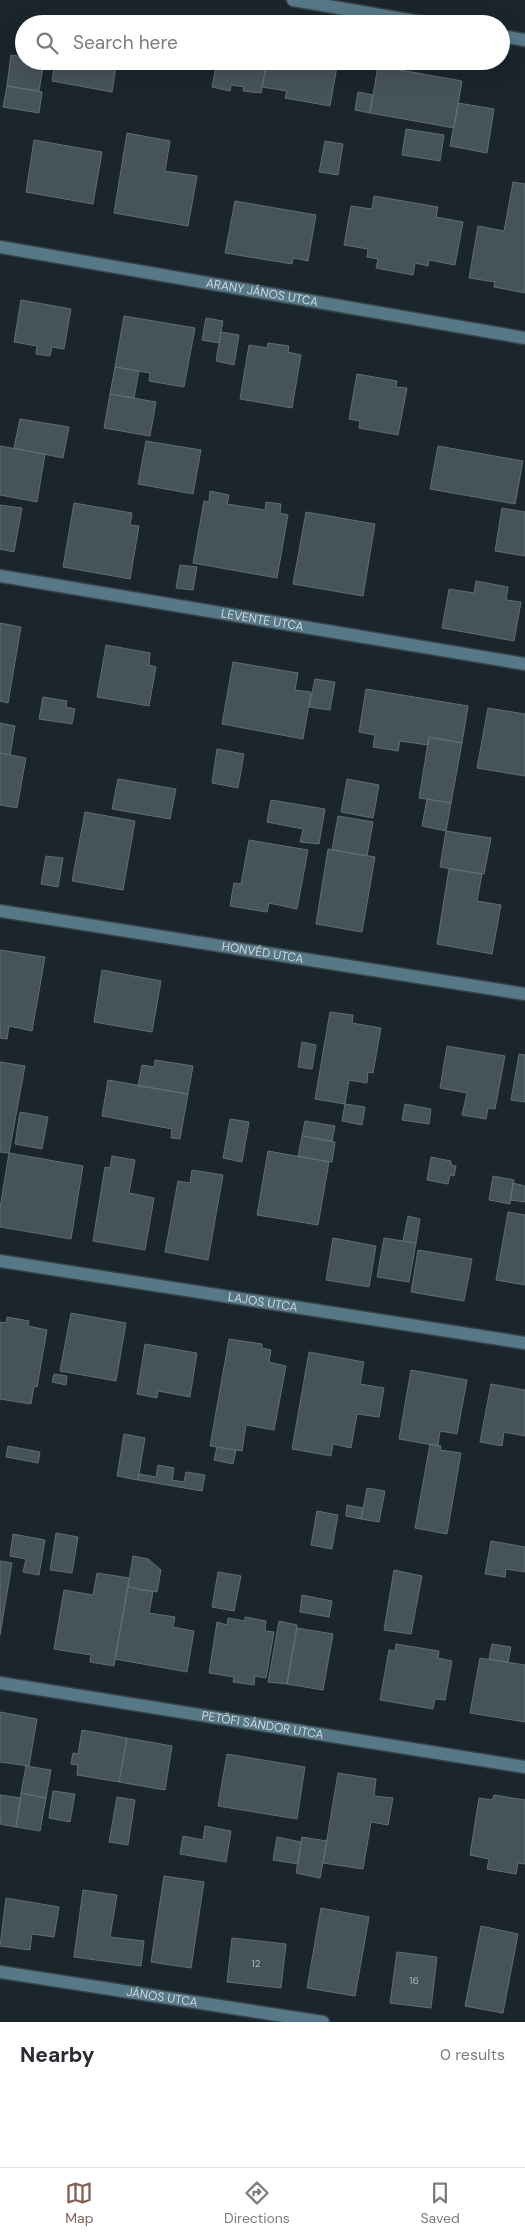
<!DOCTYPE html>
<html lang="en">
<head>
<meta charset="utf-8">
<style>
	body { margin:0; font-family:"DM Sans",sans-serif; background:#f2f2f3; color:#2b2b33 }
	.list { margin:0; padding:0; list-style:none }
	h2 { display:flex; justify-content:space-between; align-items:center; height:65px; margin:0; padding:0 20px; font-size:21px }
	h2 small { font-size:16px; font-weight:400; color:#7c7c81 }
	.icon { flex:none; width:28px; height:28px; fill:none; stroke:currentColor; stroke-width:2; stroke-linecap:round; stroke-linejoin:round }
	.map { position:relative; flex:none; width:525px; height:2022px; overflow:hidden }
	.search { position:absolute; background:#fff; box-shadow:0 5px 20px #0002; left:15px; right:15px; top:15px; height:55px; display:flex; align-items:center; gap:12px; box-sizing:border-box; padding:0 18px; border-radius:28px; color:#7c7c81; font-size:19px }
	.sheet { height:145px; background:#fff }
	nav { display:flex; justify-content:space-around; align-items:center; box-sizing:border-box; height:70px; border-top:1px solid #e1e1e2; background:#fff; font-size:14px; color:#7c7c81 }
	nav a { display:grid; justify-items:center; gap:2px }
	nav .on { color:#856055 }
	.map>svg:first-child { display:block }
	.building { fill:#465359; stroke:#606e75 }
	.lines { fill:none; stroke-linecap:round; stroke-linejoin:round }
	.minor-casing { stroke:#374248; stroke-width:15 }
	.minor { stroke:#567887; stroke-width:12 }
	.labels { text-anchor:middle; stroke-width:4; stroke-linejoin:round; paint-order:stroke }
	.number-label { font-size:10px; fill:#aeb7ba }
	.street-label { font-size:12px; fill:#d0d8db; stroke:#1a262c }
</style>
</head>
<body>
<div class="map">
<svg width="525" height="2022" viewBox="0 0 525 2022">
	<rect width="100%" height="100%" fill="#1a262c"/>
	<path class="building" d="M11 55 24 57V61H44L39 91 7 86Z
		M55 61H117L112 92 52 81Z
		M217 61H267L261 93 243 91 244 87 231 85 230 91 212 87Z
		M267 61H338L330 106 285 98 287 91 262 87Z
		M378 66 462 81 454 128 370 113Z
		M7 86 42 92 39 113 3 107Z
		M358 92 373 95 370 113 355 110Z
		M458 103 494 109 487 153 450 146Z
		M406 129 444 135 440 161 402 155Z
		M127 133 170 141 165 171 197 176 188 226 114 213Z
		M34 140 102 152 93 204 26 192Z
		M325 141 343 144 338 175 319 172Z
		M513 182 525 184V293L494 287 495 282 469 278 478 226 504 231Z
		M374 196 438 207 436 217 463 222 455 265 429 260 428 266 415 263 413 275 376 268 378 259 367 257 368 249 344 245 351 206 372 209Z
		M235 201 316 215 308 261 293 258 292 264 225 253Z
		M21 300 71 309 64 349 52 347 50 356 36 354 37 346 14 342Z
		M124 316 195 328 184 387 149 381 150 373 115 367Z
		M206 318 223 321 219 343 202 340Z
		M221 332 239 335 234 365 216 361Z
		M268 343 289 346 288 352 301 355 292 408 240 399 249 345 267 348Z
		M115 367 139 371 134 398 110 394Z
		M357 374 397 381 396 387 407 388 398 435 359 428 360 421 349 419Z
		M110 394 156 402 150 436 104 428Z
		M20 419 69 427 63 458 14 448Z
		M146 441 201 450 193 494 138 484Z
		M0 446 45 454 37 502 0 495Z
		M438 446 523 461 515 504 430 489Z
		M210 491 229 495 227 504 265 510 266 502 281 504 280 513 288 515 277 578 193 563 204 501 209 502Z
		M74 503 132 513 130 525 139 526 130 579 63 567Z
		M0 505 22 508 14 552 0 549Z
		M502 508 525 512V556L495 551Z
		M306 512 375 524 363 596 293 584Z
		M180 565 197 567 193 590 176 588Z
		M476 581 508 587 506 600 521 602 514 641 442 628 449 589 474 593Z
		M0 623 21 627 8 703 0 701Z
		M106 645 150 653 149 665 156 667 149 706 97 697Z
		M233 662 298 673 295 690 311 692 303 739 222 724Z
		M315 679 335 682 330 710 309 707Z
		M366 689 468 706 462 743 429 737 428 745 400 741 398 751 373 747 375 735 359 732Z
		M43 697 67 701 66 707 75 709 72 724 39 719Z
		M488 708 525 714V776L477 768Z
		M0 723 15 726 10 755 0 753Z
		M429 737 462 743 451 803 419 798Z
		M217 749 244 754 238 788 212 783Z
		M0 753 26 758 17 808 0 805Z
		M118 779 176 789 170 819 112 809Z
		M347 779 379 785 373 818 341 812Z
		M427 799 451 803 446 831 422 826Z
		M271 800 325 809 319 844 300 842 303 829 267 822Z
		M85 812 135 821 123 890 72 881Z
		M338 816 373 822 367 856 332 850Z
		M446 831 491 838 484 874 440 867Z
		M249 840 308 850 297 909 269 903 267 912 230 906 234 883 241 884Z
		M328 849 375 857 362 932 316 924Z
		M46 856 63 858 58 887 41 884Z
		M449 869 482 874 477 901 501 905 492 954 437 944Z
		M0 950 45 957 32 1031 9 1026 7 1039 0 1038Z
		M102 970 161 981 152 1032 94 1022Z
		M330 1012 353 1015 352 1023 381 1028 373 1073 368 1072 367 1083 349 1080 345 1104 315 1099Z
		M302 1042 316 1045 312 1069 298 1067Z
		M447 1046 505 1056 495 1109 488 1108 486 1119 462 1115 467 1093 440 1088Z
		M519 1054 525 1055V1102L511 1100Z
		M155 1060 193 1066 188 1094 138 1086 142 1065 154 1067Z
		M0 1062 25 1066 9 1153 0 1152Z
		M108 1080 188 1094 180 1139 171 1138 172 1129 102 1116Z
		M345 1104 365 1107 362 1125 342 1121Z
		M405 1104 431 1109 429 1124 402 1120Z
		M20 1112 48 1117 42 1149 15 1144Z
		M230 1119 249 1122 242 1162 223 1158Z
		M305 1121 335 1126 332 1141 302 1136Z
		M302 1136 335 1142 332 1162 298 1156Z
		M268 1151 329 1162 318 1225 257 1215Z
		M9 1153 83 1166 71 1239 0 1227V1208Z
		M112 1156 135 1160 129 1193 154 1198 145 1250 93 1241 105 1167 110 1168Z
		M431 1157 451 1161V1165L456 1166 454 1176 450 1175 448 1184 427 1180Z
		M192 1170 223 1175 208 1260 165 1252 178 1181 190 1183Z
		M493 1176 514 1180 510 1204 489 1200Z
		M513 1183 525 1186V1202L510 1200Z
		M508 1212 525 1215V1285L496 1280Z
		M408 1216 420 1219 416 1243 403 1241Z
		M333 1238 376 1246 369 1287 326 1280Z
		M384 1238 416 1243 409 1282 377 1277Z
		M418 1250 472 1259 464 1301 411 1292Z
		M71 1313 126 1323 116 1381 60 1371Z
		M7 1317 29 1321 28 1326 47 1330 37 1387 34 1386 31 1404 0 1399V1322L6 1323Z
		M229 1339 262 1344V1348L271 1350 269 1362 286 1366 274 1430 246 1425 242 1451 210 1446Z
		M145 1344 197 1353 190 1397 158 1391 157 1398 137 1394Z
		M309 1352 364 1362 360 1384 384 1388 379 1417 357 1414 351 1448 333 1444 331 1456 292 1449Z
		M411 1370 467 1380 457 1434 440 1431 438 1446 399 1439Z
		M54 1374 67 1376 66 1385 52 1382Z
		M491 1384 525 1390V1436L504 1432 502 1446 480 1442Z
		M124 1434 145 1438 138 1480 117 1476Z
		M430 1444 441 1446 440 1450 461 1453 447 1534 415 1528Z
		M8 1446 40 1452 38 1463 6 1457Z
		M217 1447 236 1450 233 1464 214 1460Z
		M158 1465 174 1468 172 1480 184 1482 186 1472 205 1475 202 1491 138 1480 139 1474 156 1477Z
		M367 1488 385 1491 379 1522 361 1519Z
		M347 1505 363 1508 361 1519 346 1516Z
		M317 1511 338 1515 332 1549 311 1545Z
		M56 1533 78 1537 72 1573 50 1570Z
		M13 1534 45 1540 39 1575 23 1572 26 1559 10 1556Z
		M491 1541 525 1547V1572L506 1569 505 1577 485 1574Z
		M133 1556 148 1559 161 1570 157 1592 128 1587Z
		M0 1561 12 1563 0 1635Z
		M394 1570 422 1576 411 1634 384 1630Z
		M218 1572 241 1576 234 1611 212 1607Z
		M97 1573 129 1578 114 1666 90 1662 91 1655 54 1649 64 1590 93 1595Z
		M128 1587 153 1592 149 1613 175 1617 173 1627 194 1631 187 1672 115 1659Z
		M302 1595 332 1601 329 1617 300 1612Z
		M245 1617 266 1621 265 1631 274 1632 266 1678 255 1676 254 1685 233 1682 234 1677 209 1673 217 1622 227 1625 228 1618 245 1621Z
		M279 1621 297 1625 287 1684 268 1682Z
		M297 1628 333 1634 323 1690 287 1684Z
		M396 1644 439 1651 438 1658 452 1661 445 1700 435 1699 433 1709 380 1700 389 1650 395 1651Z
		M492 1644 511 1647 508 1662 489 1659Z
		M480 1658 525 1665V1722L470 1713Z
		M0 1712 37 1719 29 1766 0 1762Z
		M82 1730 127 1738 119 1782 77 1775 78 1765 71 1764 73 1753 78 1754Z
		M127 1738 172 1746 165 1790 119 1782Z
		M227 1754 305 1767 297 1819 218 1806Z
		M26 1766 51 1770 46 1798 21 1793Z
		M338 1773 376 1779 374 1796 393 1798 388 1825 371 1822 363 1869 323 1863Z
		M53 1791 75 1794 70 1822 49 1818Z
		M21 1793 46 1798 40 1831 16 1827Z
		M0 1795 21 1798 16 1827 0 1824Z
		M494 1795 525 1800V1864L518 1863 516 1874 487 1869 489 1859 470 1855 479 1798 492 1800Z
		M117 1797 135 1800 128 1845 109 1842Z
		M205 1826 231 1831 226 1862 180 1854 183 1836 203 1840Z
		M277 1837 301 1842 298 1864 273 1860Z
		M302 1837 327 1841 320 1878 296 1873Z
		M164 1876 204 1882 191 1968 151 1962Z
		M83 1890 117 1895 110 1937 144 1941 141 1966 74 1957Z
		M6 1898 59 1907 54 1937 32 1934 30 1950 0 1946Z
		M321 1908 369 1917 355 1996 307 1988Z
		M481 1926 518 1934 503 2013 465 2006Z
		M232 1938 286 1944 281 1988 227 1982Z
		M397 1952 437 1957 431 2008 390 2003Z"/>
	<g class="lines">
		<defs>
			<g id="minor">
				<path d="M293 0 432 24"/>
				<path d="M501 36 525 40"/>
				<path id="s1" d="M0 247 525 338"/>
				<path id="s2" d="M0 576 525 664"/>
				<path id="s3" d="M0 911 525 994"/>
				<path id="s4" d="M0 1261 525 1343"/>
				<path id="s5" d="M0 1683 525 1767"/>
				<path id="s6" d="M0 1972 323 2022"/>
			</g>
		</defs>
		<use href="#minor" class="minor-casing"/>
		<use href="#minor" class="minor"/>
	</g>
	<g class="labels">
		<g class="number-label">
			<text x="256" y="1967">12</text>
			<text x="414" y="1984">16</text>
		</g>
		<g class="street-label">
			<text dy="4" stroke="none"><textPath href="#s1" startOffset="266">ARANY JÁNOS UTCA</textPath></text>
			<text dy="4" stroke="none"><textPath href="#s2" startOffset="266">LEVENTE UTCA</textPath></text>
			<text dy="4" stroke="none"><textPath href="#s3" startOffset="266">HONVÉD UTCA</textPath></text>
			<text dy="4" stroke="none"><textPath href="#s4" startOffset="266">LAJOS UTCA</textPath></text>
			<text dy="4" stroke="none"><textPath href="#s5" startOffset="266">PETŐFI SÁNDOR UTCA</textPath></text>
			<text dy="4" stroke="none"><textPath href="#s6" startOffset="164">JÁNOS UTCA</textPath></text>
		</g>
	</g>
</svg>
<div class="search"><svg class="icon" aria-label="search" viewBox="0 0 24 24"><circle cx="10" cy="10" r="6"/><path d="M15 15l6 6"/></svg>Search here</div>
</div>
<section class="sheet">
<h2>Nearby<small>0 results</small></h2>
<ul class="list">
</ul>
</section>
<nav>
<a class="on"><svg class="icon" aria-label="map" viewBox="0 0 24 24"><path d="M3 6l6-2 6 2 6-2v14l-6 2-6-2-6 2zM9 4v14M15 6v14"/></svg>Map</a>
<a><svg class="icon" aria-label="directions" viewBox="0 0 24 24"><path d="M12 3l9 9-9 9-9-9zM9 14v-3h6M13 9l2 2-2 2"/></svg>Directions</a>
<a><svg class="icon" aria-label="saved" viewBox="0 0 24 24"><path d="M7 4h10v16l-5-4-5 4z"/></svg>Saved</a>
</nav>
</body>
</html>
